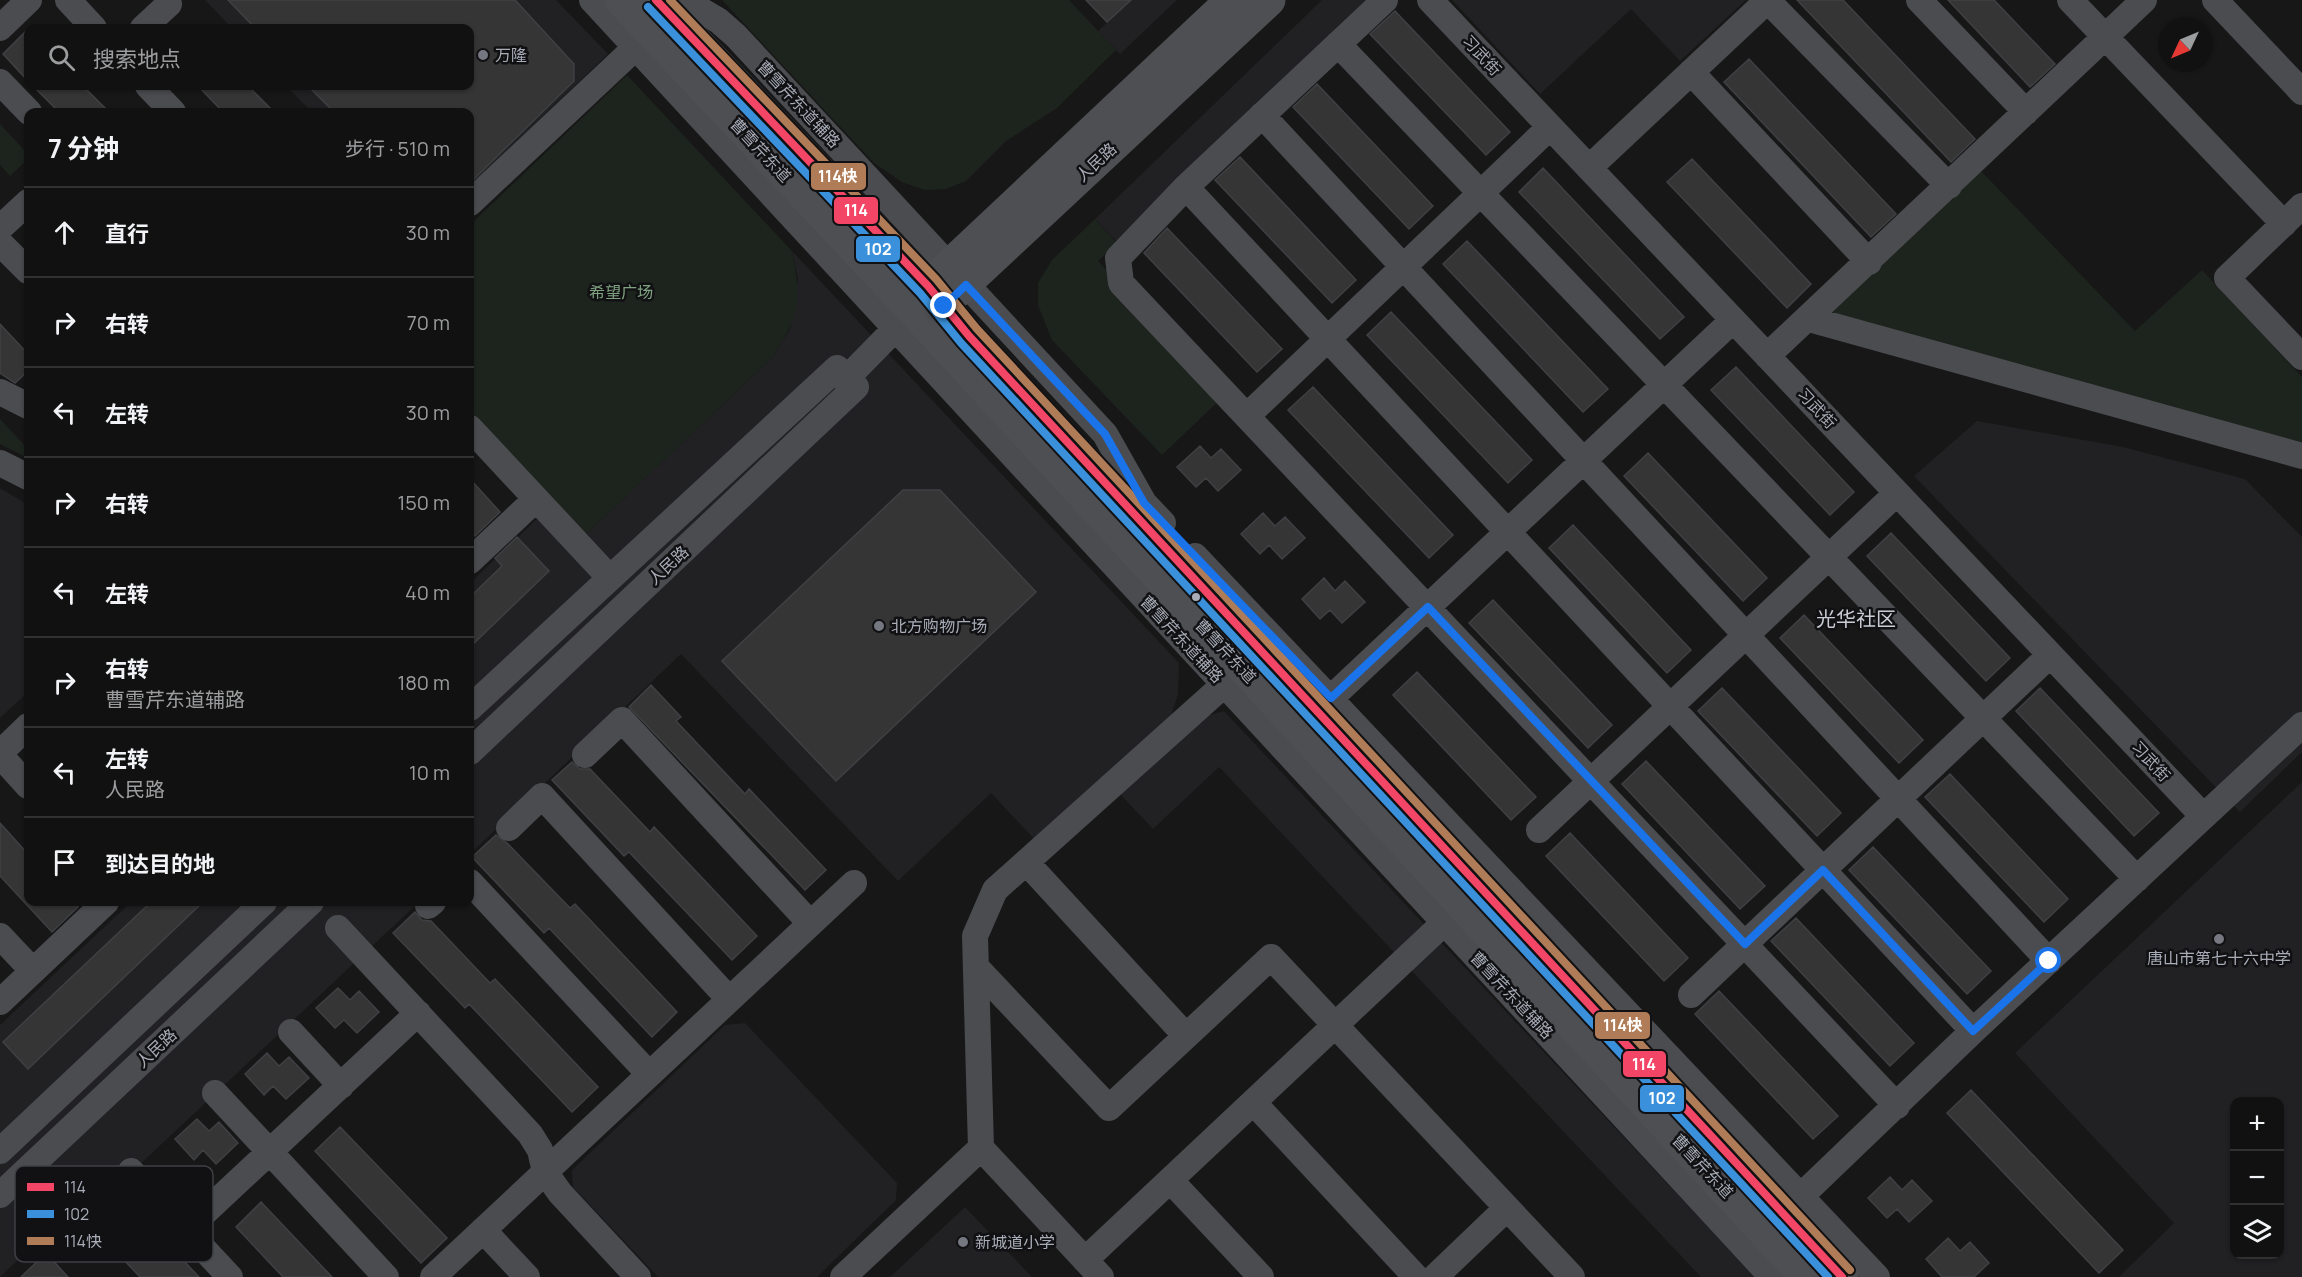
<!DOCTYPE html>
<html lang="zh">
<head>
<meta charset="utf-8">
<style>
	body { margin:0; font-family:Manrope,"Noto Sans SC",sans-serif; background:#1a1a1a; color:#f1f3f6 }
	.controls { position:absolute; right:18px; bottom:18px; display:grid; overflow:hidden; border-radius:12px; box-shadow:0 2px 4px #0004 }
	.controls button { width:54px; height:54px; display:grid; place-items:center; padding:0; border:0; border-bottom:2px solid #303131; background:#111; color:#f1f3f6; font:30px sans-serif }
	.compass { position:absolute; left:2158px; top:18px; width:54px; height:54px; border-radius:50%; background:#111; box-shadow:0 2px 4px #0004; rotate:226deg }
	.stop { position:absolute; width:18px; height:18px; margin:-14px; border:4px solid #1a73e8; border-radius:50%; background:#fff }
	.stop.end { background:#1a73e8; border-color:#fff; box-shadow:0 2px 6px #0008 }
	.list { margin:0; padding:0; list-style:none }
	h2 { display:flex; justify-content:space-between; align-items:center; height:78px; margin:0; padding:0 24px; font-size:26px }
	h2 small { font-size:20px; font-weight:400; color:#9c9d9f }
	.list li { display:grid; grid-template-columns:39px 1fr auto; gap:18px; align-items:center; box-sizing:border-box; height:90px; padding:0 24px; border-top:2px solid #303131 }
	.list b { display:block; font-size:22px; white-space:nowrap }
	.list p { margin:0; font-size:20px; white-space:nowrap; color:#9c9d9f }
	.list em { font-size:20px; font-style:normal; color:#9c9d9f }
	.icon { flex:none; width:33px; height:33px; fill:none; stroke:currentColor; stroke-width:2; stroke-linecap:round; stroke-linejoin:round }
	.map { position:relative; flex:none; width:2302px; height:1277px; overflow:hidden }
	.search { position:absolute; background:#111; box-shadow:0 2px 4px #0004; left:24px; top:24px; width:450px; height:66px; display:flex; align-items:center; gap:15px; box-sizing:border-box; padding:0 21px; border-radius:12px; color:#9c9d9f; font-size:22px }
	.panel { position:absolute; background:#111; box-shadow:0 2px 4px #0004; left:24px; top:108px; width:450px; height:798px; border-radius:12px }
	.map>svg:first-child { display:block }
	.built { fill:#212123; fill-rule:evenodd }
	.green { fill:#1d241e }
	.building { fill:#353536; stroke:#3f4043; stroke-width:1.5 }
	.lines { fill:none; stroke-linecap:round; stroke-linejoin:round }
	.minor { stroke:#4b4c50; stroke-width:26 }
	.major { stroke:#4d4f52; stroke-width:33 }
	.bus-1-casing { stroke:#111113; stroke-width:12 }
	.bus-2-casing { stroke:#111113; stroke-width:12 }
	.bus-3-casing { stroke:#111113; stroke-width:12 }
	.bus-1 { stroke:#f34667; stroke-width:8 }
	.bus-2 { stroke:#3a90db; stroke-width:8 }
	.bus-3 { stroke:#b07c57; stroke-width:8 }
	.route { stroke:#1a73e8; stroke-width:8 }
	.poi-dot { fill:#757880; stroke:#111113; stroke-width:2 }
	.bus-dot { fill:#a8adb8; stroke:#111113; stroke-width:2 }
	.labels { text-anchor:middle; stroke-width:5; stroke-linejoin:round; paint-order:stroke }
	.poi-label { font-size:16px; fill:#a8adb8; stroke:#111113; text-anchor:start }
	.street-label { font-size:16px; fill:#a8adb8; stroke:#111113 }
	.park-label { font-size:16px; fill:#7fa381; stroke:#111113 }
	.quarter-label { font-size:20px; fill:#c9ccd4; stroke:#111113 }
	.key { fill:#111113; stroke:#3e4045; stroke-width:1.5 }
	.key-label { font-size:16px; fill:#a8adb8 }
	.line-badge { stroke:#111113; stroke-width:2 }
	.badge-label { font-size:16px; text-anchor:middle; font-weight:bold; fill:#fff }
</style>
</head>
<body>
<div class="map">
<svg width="2302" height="1277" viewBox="0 0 2302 1277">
	<rect width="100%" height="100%" fill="#171717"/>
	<path class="built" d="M205 0H556L608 54 470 186V112H312L286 86H470V28H232Z
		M1131 0H1177L1120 54 1098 31Z
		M1322 0H1381L1098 261 1117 242 1095 219Z
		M1452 0H1746L1680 61 1631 9 1540 94Z
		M792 251 1179 663 1178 694 1170 719 1038 843 991 793 898 881 681 654 470 854V583L540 516 584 536 772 358 790 329 798 279Z
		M1977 421 2123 447 2245 479 2302 537V752L2240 812 1914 476Z
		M0 488 28 505V692L0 718Z
		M1224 711 1755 1277H1701L1219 767 1153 829 1120 794 1199 718Z
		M2302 782V1277H2119L2174 1223 2015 1053ZM2234 1102H2280V1254H2234Z
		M131 902H419L67 1233 57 1223 0 1277V1025Z
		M745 1023 897 1183 896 1200 817 1277H658L573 1187 572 1170 725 1025Z
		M965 1207 1032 1277H890Z"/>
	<path class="green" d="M722 0H1069L1116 50 1057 108 1006 141 966 181 946 189 925 190 902 182 874 163Z
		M627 75 792 251C802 301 800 315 772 358L584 536 470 415V225Z
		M0 124 28 154V159L10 176 0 165Z
		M1980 170 2135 331 2202 270 2302 377V458L1809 327Z
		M1095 219 1117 243 1098 261 1226 394 1162 455 1052 340 1038 305V283L1052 260Z
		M0 419 28 449V458L0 444Z"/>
	<path class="building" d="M228 0H515L574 64V81L470 183V112H334L308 86H470V28H255Z
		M1086 0H1131L1107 22Z
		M1797 0H1843L1975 139 1951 162Z
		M1948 0H1994L2055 64 2030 87Z
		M1395 11 1510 132 1486 155 1370 34Z
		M28 29V81L3 54Z
		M1749 59 1896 214 1871 237 1724 82Z
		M1317 84 1433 206 1409 229 1293 107Z
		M33 86H83L109 112H59Z
		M198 86H248L274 112H223Z
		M1240 157 1356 280 1332 303 1215 180Z
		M1692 159 1811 284 1787 308 1667 182Z
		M1543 168 1684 317 1660 339 1519 192Z
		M1167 228 1282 349 1257 372 1144 253Z
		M1467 241 1608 389 1583 412 1443 264Z
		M1391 312 1532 460 1508 483 1367 335Z
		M0 324 28 354V371L15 383 0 373Z
		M1736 367 1854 492 1830 515 1711 390Z
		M1313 387 1453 535 1429 558 1288 410Z
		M1200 446 1211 458 1221 449 1241 470 1218 491 1206 478 1196 487 1177 467Z
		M1648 453 1767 578 1743 601 1624 476Z
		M470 479 500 512 475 536 470 531Z
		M903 490H940L1036 592 836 781 722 661Z
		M1263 513 1275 526 1285 517 1305 538 1282 559 1269 545 1260 554 1241 534Z
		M1573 525 1691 650 1667 673 1549 548Z
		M1891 533 2010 658 1986 681 1867 556Z
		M517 537 549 571 470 647V597L502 566 495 558Z
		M1324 578 1335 591 1345 581 1365 602 1342 623 1330 610 1320 619 1302 599Z
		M1493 600 1612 725 1588 748 1469 623Z
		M1804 615 1923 740 1899 763 1780 638Z
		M1417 672 1536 797 1511 820 1393 695Z
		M651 685 681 717 676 721 745 794 749 789 826 870 805 890 629 707Z
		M1722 688 1841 813 1817 836 1698 711Z
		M2040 688 2159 813 2134 836 2016 711Z
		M1646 761 1765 886 1740 909 1622 784Z
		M572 762 580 769H590L650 832 654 827 757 936 732 960 629 852 624 856 552 780Z
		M1950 774 2068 899 2044 922 1925 797Z
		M0 823 28 854V902H73L78 907 52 932 0 876Z
		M1570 833 1688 958 1664 981 1546 856Z
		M496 835 507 843 570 908 575 904 677 1012 652 1037 549 928 544 933 472 857Z
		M1873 847 1991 971 1967 994 1849 870Z
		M151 902H203L28 1069 3 1042Z
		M415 912 422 920 431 921 490 983 495 979 598 1087 572 1112 469 1004 465 1008 393 933Z
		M1796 918 1914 1043 1890 1066 1771 941Z
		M338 988 350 1000 359 991 379 1012 357 1033 344 1020 335 1028 316 1008Z
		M1719 991 1838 1116 1813 1139 1695 1014Z
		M267 1053 279 1066 289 1057 309 1078 286 1099 273 1086 264 1095 245 1074Z
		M1971 1090 2123 1250 2099 1273 1947 1113Z
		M197 1119 209 1131 219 1122 238 1143 216 1164 203 1150 194 1160 175 1139Z
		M340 1127 447 1238 421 1263 315 1151Z
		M1890 1177 1902 1190 1912 1180 1932 1201 1909 1222 1897 1209 1887 1218 1868 1198Z
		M120 1194 199 1277H140L89 1223Z
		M261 1202 332 1277H283L236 1227Z
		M1948 1238 1960 1251 1970 1242 1989 1263 1974 1277H1942L1926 1259Z
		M46 1253 68 1277H21Z"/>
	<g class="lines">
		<path class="minor" d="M68 0 94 28
			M592 0 1772 1277
			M684 0 719 21 736 36 1105 434 1144 503 1163 523
			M1385 0 1186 187 1118 258 1121 283 1897 1106
			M1430 0 2203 816
			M1767 0 1949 186
			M1919 0 2026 112
			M2070 0 2284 224
			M2215 0 2302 92
			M0 28 29 0
			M143 28 169 4
			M1338 44 2137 879
			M1691 72 1869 262
			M0 82 29 112
			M148 86 173 112
			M1262 115 2049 961
			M1589 168 1768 0
			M1186 187 1973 1031
			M470 203 636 47
			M2302 206 2227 278 2302 357
			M0 228 28 202
			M0 243 28 271
			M1809 319 2302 456
			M1767 356 2144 0
			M845 380 896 328
			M0 392 28 406
			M1248 415 1550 127
			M470 428 609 577
			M0 463 28 477
			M1195 556 1877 1277
			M470 561 536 499
			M1331 698 1733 320
			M470 708 837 368 845 380 856 387 470 752
			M0 753 28 726
			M0 755 28 786
			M585 755 622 720 810 923
			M509 828 542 796 729 999
			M1539 830 1897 493
			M1026 862 1186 1036
			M470 882 649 1074
			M428 906 433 902
			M338 928 530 1134 540 1150 545 1172 560 1193 638 1277
			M0 936 33 971
			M976 967 1109 1108 1271 957 1572 1277
			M1691 995 2050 655
			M0 1002 106 902
			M291 1032 341 1086
			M215 1093 386 1277
			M1253 1102 1416 1277
			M0 1151 264 902
			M131 1171 230 1277
			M1170 1180 1261 1277
			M0 1195 311 902
			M1800 1197 1973 1031 2302 725
			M186 1230 418 1013
			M483 1230 527 1277
			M1085 1260 1445 922
			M433 1277 854 883
			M843 1277 981 1148
			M1101 1277 981 1148 975 936 995 890 1236 674
			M1435 1277 1507 1208"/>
		<path class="major" d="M621 0 908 305 1806 1277
			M656 0 928 286 969 336 1842 1277
			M912 301 1232 0
			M926 320 1269 0"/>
		<defs>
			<path id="bus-1" d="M656 0 928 286 969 336 1842 1277"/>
			<path id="bus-2" d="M648 7 920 293 961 343 1828 1277"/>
			<path id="bus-3" d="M670 0 936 279 977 329 1850 1270"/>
		</defs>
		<use href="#bus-1" class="bus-1-casing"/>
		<use href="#bus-2" class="bus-2-casing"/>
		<use href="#bus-3" class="bus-3-casing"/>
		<use href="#bus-1" class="bus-1"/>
		<use href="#bus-2" class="bus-2"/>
		<use href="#bus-3" class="bus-3"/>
	</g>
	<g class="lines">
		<path class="route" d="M944 306 966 285 1105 434 1144 503 1331 698 1428 607 1745 944 1823 870 1973 1031 2049 961"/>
	</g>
	<g class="poi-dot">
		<circle cx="483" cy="55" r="6"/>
		<circle cx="879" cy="626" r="6"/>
		<circle cx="2219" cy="939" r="6"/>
		<circle cx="963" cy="1242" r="6"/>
	</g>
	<circle class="bus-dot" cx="1196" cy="597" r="5"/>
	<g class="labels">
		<g class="poi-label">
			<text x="495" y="61">万隆</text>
			<text x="891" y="632">北方购物广场</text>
			<text x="2219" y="964" text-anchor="middle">唐山市第七十六中学</text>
			<text x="975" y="1248">新城道小学</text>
		</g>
		<g class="street-label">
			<text transform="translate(1482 55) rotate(47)" y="6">习武街</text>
			<text transform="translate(799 104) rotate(47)" y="6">曹雪芹东道辅路</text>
			<text transform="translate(761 150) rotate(47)" y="6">曹雪芹东道</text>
			<text transform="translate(1096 162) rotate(-43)" y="6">人民路</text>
			<text transform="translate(1817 408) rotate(47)" y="6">习武街</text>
			<text transform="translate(668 565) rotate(-43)" y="6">人民路</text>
			<text transform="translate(1182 639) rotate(47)" y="6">曹雪芹东道辅路</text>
			<text transform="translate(1226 651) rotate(47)" y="6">曹雪芹东道</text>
			<text transform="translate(2151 761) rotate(47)" y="6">习武街</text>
			<text transform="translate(1512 995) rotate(47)" y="6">曹雪芹东道辅路</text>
			<text transform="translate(156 1048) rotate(-43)" y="6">人民路</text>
			<text transform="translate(1703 1166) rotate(47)" y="6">曹雪芹东道</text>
		</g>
		<g class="park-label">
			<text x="621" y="298">希望广场</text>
		</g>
		<g class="quarter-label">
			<text x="1856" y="626">光华社区</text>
		</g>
	</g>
	<rect x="15" y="1166" width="198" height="96" rx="9" class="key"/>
	<rect x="27" y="1183" width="27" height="8" fill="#f34667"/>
	<rect x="27" y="1210" width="27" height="8" fill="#3a90db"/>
	<rect x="27" y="1237" width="27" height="8" fill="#b07c57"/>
	<g class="key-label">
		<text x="64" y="1193">114</text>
		<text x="64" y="1220">102</text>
		<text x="64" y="1247">114快</text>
	</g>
	<g class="line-badge">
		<rect x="810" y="162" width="57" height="29" rx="6" fill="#b07c57"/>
		<rect x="833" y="196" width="46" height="29" rx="6" fill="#f34667"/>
		<rect x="855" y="235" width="46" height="28" rx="6" fill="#3a90db"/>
		<rect x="1594" y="1011" width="57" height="29" rx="6" fill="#b07c57"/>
		<rect x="1622" y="1050" width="45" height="28" rx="6" fill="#f34667"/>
		<rect x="1639" y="1084" width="46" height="29" rx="6" fill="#3a90db"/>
	</g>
	<g class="badge-label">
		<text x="838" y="182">114快</text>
		<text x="856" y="216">114</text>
		<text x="878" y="255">102</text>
		<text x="1623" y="1031">114快</text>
		<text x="1644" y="1070">114</text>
		<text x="1662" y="1104">102</text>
	</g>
</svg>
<div class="controls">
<button>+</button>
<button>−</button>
<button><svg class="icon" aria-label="layers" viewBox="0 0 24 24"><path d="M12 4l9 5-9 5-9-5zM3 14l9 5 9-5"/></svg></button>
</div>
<svg class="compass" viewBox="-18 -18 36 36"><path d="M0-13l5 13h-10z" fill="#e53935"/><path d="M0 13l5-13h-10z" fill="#9c9d9f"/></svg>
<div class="stop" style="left:2049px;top:961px"></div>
<div class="stop end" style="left:944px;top:306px"></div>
<div class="search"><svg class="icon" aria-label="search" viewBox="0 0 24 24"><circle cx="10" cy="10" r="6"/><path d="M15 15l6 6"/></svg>搜索地点</div>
<section class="panel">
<h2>7 分钟<small>步行 · 510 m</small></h2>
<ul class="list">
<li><svg class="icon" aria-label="ahead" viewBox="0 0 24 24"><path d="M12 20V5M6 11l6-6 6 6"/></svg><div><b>直行</b></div><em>30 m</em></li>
<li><svg class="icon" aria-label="right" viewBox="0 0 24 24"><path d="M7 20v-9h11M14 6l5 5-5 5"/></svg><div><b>右转</b></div><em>70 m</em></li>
<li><svg class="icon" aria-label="left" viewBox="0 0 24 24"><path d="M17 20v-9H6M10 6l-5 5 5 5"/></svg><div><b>左转</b></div><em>30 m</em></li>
<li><svg class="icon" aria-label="right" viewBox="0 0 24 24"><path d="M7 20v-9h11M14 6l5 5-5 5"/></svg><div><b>右转</b></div><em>150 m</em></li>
<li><svg class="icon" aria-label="left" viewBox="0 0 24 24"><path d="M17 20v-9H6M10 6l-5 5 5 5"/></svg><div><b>左转</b></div><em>40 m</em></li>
<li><svg class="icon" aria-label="right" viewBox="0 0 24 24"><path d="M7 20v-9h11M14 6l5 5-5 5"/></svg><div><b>右转</b><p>曹雪芹东道辅路</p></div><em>180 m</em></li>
<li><svg class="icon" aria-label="left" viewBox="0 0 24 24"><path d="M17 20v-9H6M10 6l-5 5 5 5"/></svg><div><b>左转</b><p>人民路</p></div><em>10 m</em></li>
<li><svg class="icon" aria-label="arrive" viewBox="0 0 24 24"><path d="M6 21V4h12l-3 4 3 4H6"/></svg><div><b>到达目的地</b></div></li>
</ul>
</section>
</div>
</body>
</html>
